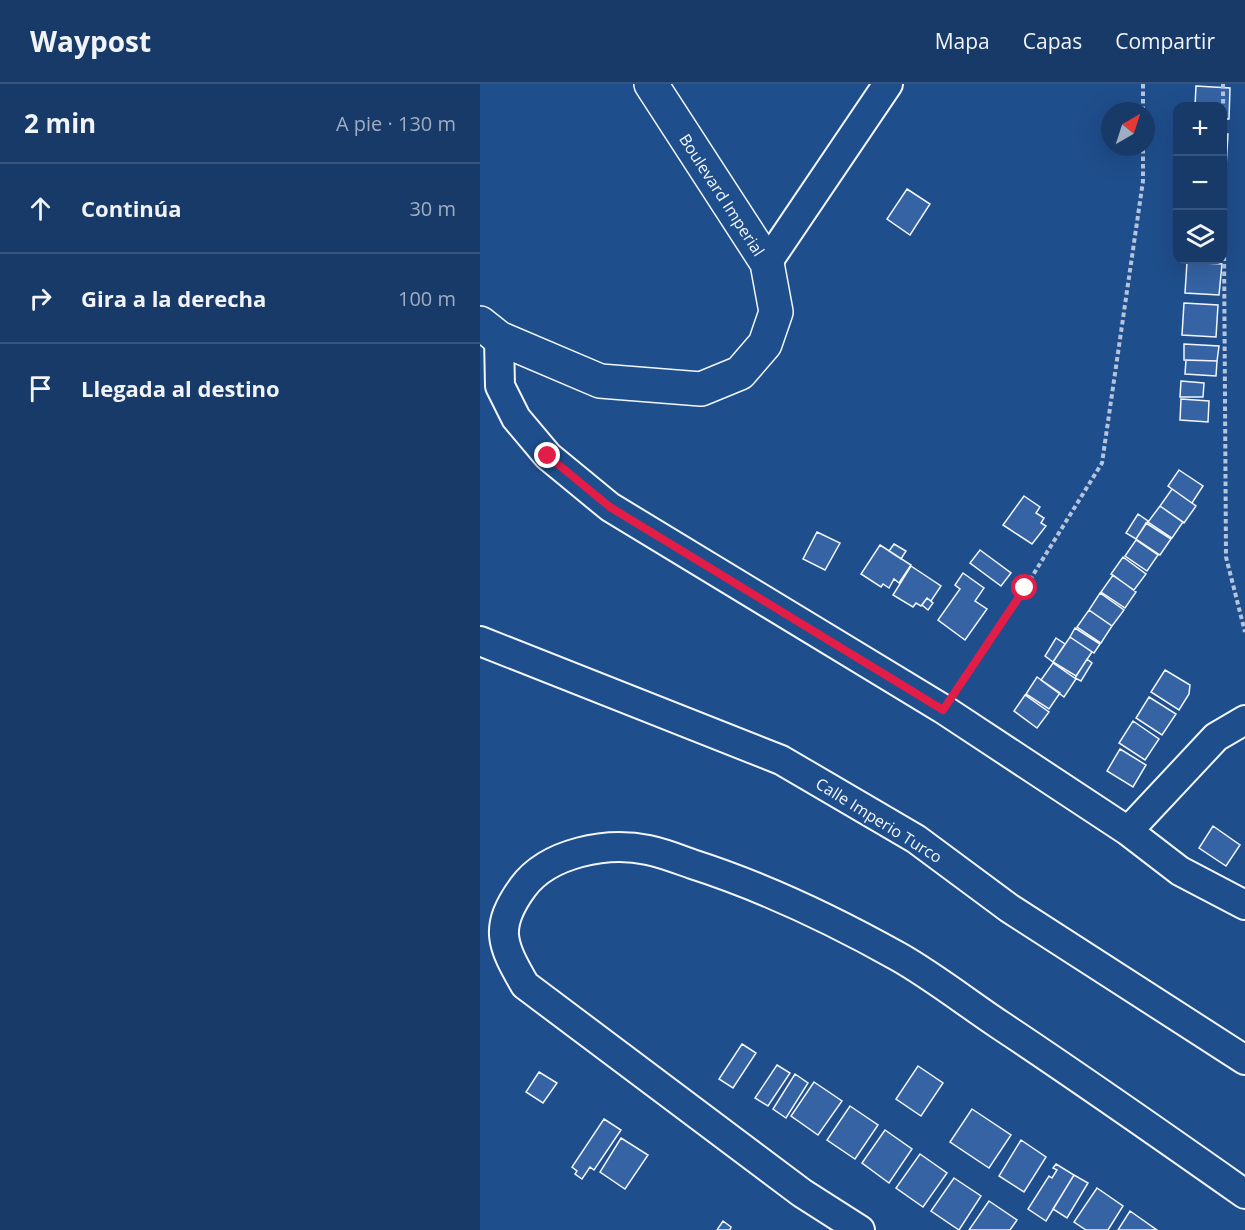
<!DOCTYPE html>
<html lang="es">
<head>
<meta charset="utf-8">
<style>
	body { margin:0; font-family:"Open Sans",sans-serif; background:#20416f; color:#f1f3f6 }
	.controls { position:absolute; right:18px; top:18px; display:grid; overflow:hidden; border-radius:12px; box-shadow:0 6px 24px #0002 }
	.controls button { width:54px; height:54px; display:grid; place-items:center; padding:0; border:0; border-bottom:2px solid #36547d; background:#173a69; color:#f1f3f6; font:30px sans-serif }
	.compass { position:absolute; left:621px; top:18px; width:54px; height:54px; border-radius:50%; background:#173a69; box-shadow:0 6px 24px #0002; rotate:39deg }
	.stop { position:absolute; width:18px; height:18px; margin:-14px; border:4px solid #e11d48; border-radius:50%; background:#fff }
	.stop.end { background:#e11d48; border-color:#fff; box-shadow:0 2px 6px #0008 }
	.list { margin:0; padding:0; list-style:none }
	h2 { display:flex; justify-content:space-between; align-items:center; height:78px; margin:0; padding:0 24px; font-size:26px }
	h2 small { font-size:20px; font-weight:400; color:#9eadc0 }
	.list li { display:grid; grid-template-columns:39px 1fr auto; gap:18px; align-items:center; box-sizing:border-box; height:90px; padding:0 24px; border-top:2px solid #36547d }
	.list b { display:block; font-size:22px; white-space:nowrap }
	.list em { font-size:20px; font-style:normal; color:#9eadc0 }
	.icon { flex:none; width:33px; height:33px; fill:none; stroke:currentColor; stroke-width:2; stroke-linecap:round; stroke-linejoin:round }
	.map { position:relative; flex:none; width:765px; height:1146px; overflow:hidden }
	header { display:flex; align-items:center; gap:36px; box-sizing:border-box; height:84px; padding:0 30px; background:#173a69; border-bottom:2px solid #36547d }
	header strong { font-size:28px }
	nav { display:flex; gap:33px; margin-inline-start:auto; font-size:21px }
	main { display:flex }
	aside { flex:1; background:#173a69 }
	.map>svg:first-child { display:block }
	.building { fill:#3563a3; stroke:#f2f6ff; stroke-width:1.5 }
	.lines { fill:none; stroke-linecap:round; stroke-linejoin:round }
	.street-casing { stroke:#f2f6ff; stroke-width:32 }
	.secondary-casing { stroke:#f2f6ff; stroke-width:36 }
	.path { stroke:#b3c4dc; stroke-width:4; stroke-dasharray:4.5 3; stroke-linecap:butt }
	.street { stroke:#1f4e8c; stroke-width:28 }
	.secondary { stroke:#1f4e8c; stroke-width:33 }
	.route { stroke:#e11d48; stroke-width:8 }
	.labels { text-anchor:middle; stroke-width:4.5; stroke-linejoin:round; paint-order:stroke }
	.street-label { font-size:16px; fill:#f2f6ff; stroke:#1f4e8c }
</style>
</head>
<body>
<header>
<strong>Waypost</strong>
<nav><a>Mapa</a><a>Capas</a><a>Compartir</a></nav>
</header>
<main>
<aside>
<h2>2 min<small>A pie · 130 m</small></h2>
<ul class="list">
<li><svg class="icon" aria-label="ahead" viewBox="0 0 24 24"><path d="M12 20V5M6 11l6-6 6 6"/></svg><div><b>Continúa</b></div><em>30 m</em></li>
<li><svg class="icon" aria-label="right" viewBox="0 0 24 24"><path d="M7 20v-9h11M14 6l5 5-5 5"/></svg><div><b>Gira a la derecha</b></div><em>100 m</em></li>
<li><svg class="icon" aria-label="arrive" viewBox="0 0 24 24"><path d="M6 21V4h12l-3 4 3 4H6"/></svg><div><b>Llegada al destino</b></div></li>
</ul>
</aside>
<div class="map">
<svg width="765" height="1146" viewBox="0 0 765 1146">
	<rect width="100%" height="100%" fill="#1f4e8c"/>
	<path class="building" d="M716 2 750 4 749 35H742V22H715Z
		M742 50H748L746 82 742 81Z
		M427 105 450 120 430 151 407 135Z
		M707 178 742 180 739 211 705 209Z
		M704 219 738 221 736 253 702 251Z
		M704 260 739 262 737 277 704 276Z
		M706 276 737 277 736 292 705 290Z
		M701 297 724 299 723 313H700Z
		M701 315 729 317 728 338 700 336Z
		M699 386 723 402 712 419 688 402Z
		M692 405 716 422 704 439 680 422Z
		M544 412 560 423 556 429 564 434 561 439 566 442 552 460 523 441Z
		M680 422 703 438 692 454 668 438Z
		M658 430 668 437 656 455 646 449Z
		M666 439 691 455 680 471 656 455Z
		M337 448 360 459 345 486 323 475Z
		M656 456 678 471 667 487 645 472Z
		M414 460 426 467 421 475 409 467Z
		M400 461 431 481 419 499 414 495 409 504 403 500 401 503 381 490Z
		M500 466 531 489 521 502 490 479Z
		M643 473 666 490 654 506 631 490Z
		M431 482 461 502 451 517 447 514 441 522 436 519 433 523 413 511Z
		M483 489 504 504 495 517 507 525 485 556 458 536 480 505 475 501Z
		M633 491 656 508 645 524 621 508Z
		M620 509 644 526 632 542 609 526Z
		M447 514 453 519 448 526 442 521Z
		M609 526 632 542 621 559 597 543Z
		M595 544 620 560 614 569 590 553Z
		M590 553 612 568 596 592 573 578Z
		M576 554 585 560 573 578 565 572Z
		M607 575 612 579 601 597 595 594Z
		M573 579 596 595 584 613 561 596Z
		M685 586 710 601 709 610 699 626 671 608Z
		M557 593 580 609 569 625 546 610Z
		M545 611 569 628 557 644 534 627Z
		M669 613 696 630 682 651 656 634Z
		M653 637 679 655 665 676 639 659Z
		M640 665 666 681 653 703 627 687Z
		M733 742 760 761 746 782 719 764Z
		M262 960 276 969 253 1004 239 995Z
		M297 981 310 989 288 1022 275 1014Z
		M438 982 463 999 441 1032 416 1015Z
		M59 988 77 999 63 1019 46 1008Z
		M315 990 328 999 306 1034 293 1025Z
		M334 998 362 1017 338 1051 311 1032Z
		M370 1022 398 1041 375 1075 347 1056Z
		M492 1025 531 1051 509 1084 470 1058Z
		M124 1035 141 1046 114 1086 110 1083 102 1095 95 1090 97 1087 92 1083Z
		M405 1046 432 1065 409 1099 382 1079Z
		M141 1054 168 1071 145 1105 120 1088Z
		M541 1056 566 1073 544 1108 519 1092Z
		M440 1070 467 1089 443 1123 416 1104Z
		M576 1080 594 1091 566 1137 548 1125 569 1092 572 1094 577 1086 573 1084Z
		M594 1091 608 1099 587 1134 573 1125Z
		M474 1094 501 1112 479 1146 451 1127Z
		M617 1104 643 1122 628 1146H606L594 1138Z
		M509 1117 537 1136 530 1146H489Z
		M650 1127 677 1146H638Z
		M243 1137 251 1143 250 1146H237Z"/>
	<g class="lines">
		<defs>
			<path id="street" d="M287 179 408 0
				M19 254 20 302 36 334 68 372 130 423 463 625 648 747 700 787 765 821
				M0 557 301 676 436 755 529 824 765 976
				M648 747 736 653 765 636
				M380 1146 322 1109 45 901C22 861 13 844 43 803 68 769 127 757 168 766 183 769 198 775 212 780 284 803 353 836 419 873 454 893 487 919 520 941 603 996 684 1053 765 1110"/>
			<path id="secondary" d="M0 239 19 254 120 297 221 305 260 289 285 260 296 228 287 179 171 0"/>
		</defs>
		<use href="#street" class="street-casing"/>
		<use href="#secondary" class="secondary-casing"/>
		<path class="path" d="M743 0 746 473 765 548
			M663 27V0
			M479 602 545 504 622 379 663 97V63"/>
		<use href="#street" class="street"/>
		<use href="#secondary" class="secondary"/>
	</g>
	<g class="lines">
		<path class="route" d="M68 372 130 423 463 626 545 504"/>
	</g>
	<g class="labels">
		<g class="street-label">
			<text transform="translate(242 111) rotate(57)" y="6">Boulevard Imperial</text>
			<text transform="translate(399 736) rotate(32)" y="6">Calle Imperio Turco</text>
		</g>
	</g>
</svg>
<div class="controls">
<button>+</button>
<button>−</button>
<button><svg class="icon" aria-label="layers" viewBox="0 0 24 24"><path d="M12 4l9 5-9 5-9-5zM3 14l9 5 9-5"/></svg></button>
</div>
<svg class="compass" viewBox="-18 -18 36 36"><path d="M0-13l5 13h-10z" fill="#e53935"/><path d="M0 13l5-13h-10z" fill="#9eadc0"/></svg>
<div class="stop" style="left:545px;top:504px"></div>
<div class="stop end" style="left:68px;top:372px"></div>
</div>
</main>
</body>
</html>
